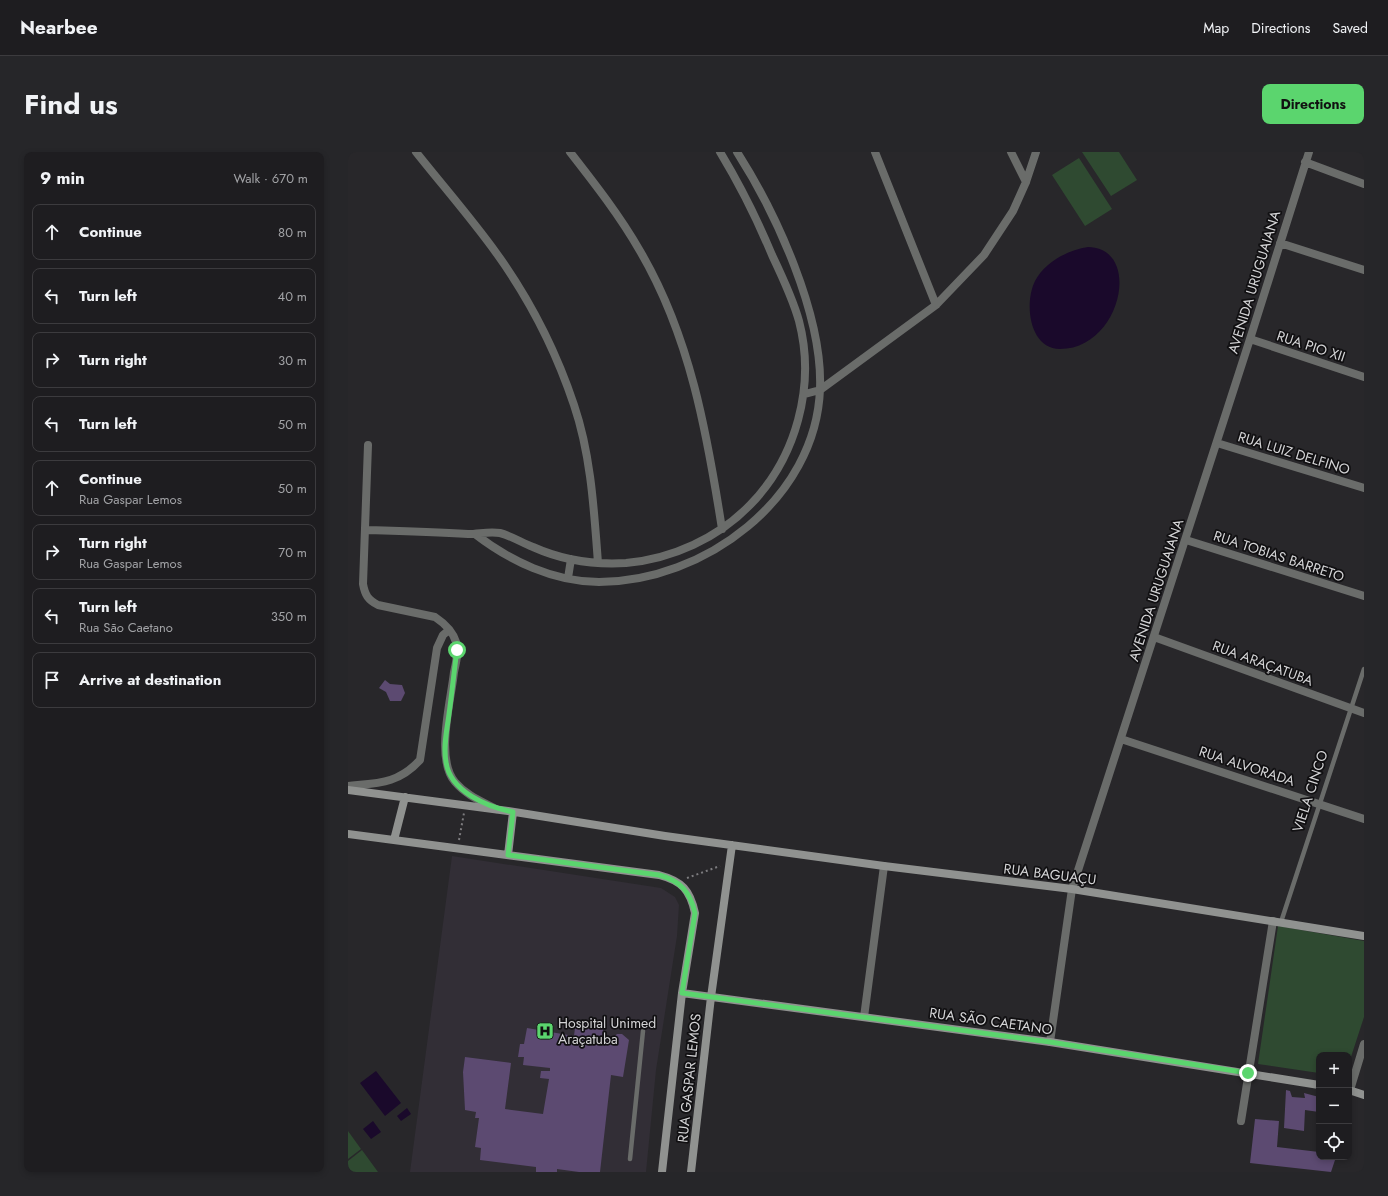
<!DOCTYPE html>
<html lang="en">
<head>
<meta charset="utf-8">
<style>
	body { margin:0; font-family:Jost,sans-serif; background:#262629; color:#f1f3f6 }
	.controls { position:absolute; right:12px; bottom:12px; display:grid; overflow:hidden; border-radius:8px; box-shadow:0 2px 6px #0003 }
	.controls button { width:36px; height:36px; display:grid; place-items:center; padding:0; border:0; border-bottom:1px solid #3c3b3e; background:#1e1d20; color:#f1f3f6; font:20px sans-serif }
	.stop { position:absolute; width:12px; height:12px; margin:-9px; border:3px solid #5bd56e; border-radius:50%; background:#fff }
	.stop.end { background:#5bd56e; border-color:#fff; box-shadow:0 1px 4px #0008 }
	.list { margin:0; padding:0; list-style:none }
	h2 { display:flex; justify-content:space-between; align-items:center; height:52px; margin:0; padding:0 16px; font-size:17px }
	h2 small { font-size:13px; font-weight:400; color:#a1a2a5 }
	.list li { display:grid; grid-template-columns:26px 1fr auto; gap:12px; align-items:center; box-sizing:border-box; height:56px; margin:0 8px 8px; padding:0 8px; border:1px solid #3c3b3e; border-radius:8px }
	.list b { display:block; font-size:15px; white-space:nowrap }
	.list p { margin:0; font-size:13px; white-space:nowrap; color:#a1a2a5 }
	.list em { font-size:13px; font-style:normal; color:#a1a2a5 }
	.icon { flex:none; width:22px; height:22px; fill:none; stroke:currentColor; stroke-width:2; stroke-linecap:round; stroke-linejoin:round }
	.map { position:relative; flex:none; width:1016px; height:1020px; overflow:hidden; border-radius:8px }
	header { display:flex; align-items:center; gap:24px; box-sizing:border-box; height:56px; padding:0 20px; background:#1e1d20; border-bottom:1px solid #3c3b3e }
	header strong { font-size:19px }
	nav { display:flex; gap:22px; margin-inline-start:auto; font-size:14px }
	.intro { display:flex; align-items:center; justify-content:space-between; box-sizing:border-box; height:96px; padding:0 24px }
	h1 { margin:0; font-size:28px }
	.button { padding:10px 18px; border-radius:8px; background:#5bd56e; color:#111; font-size:14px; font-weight:700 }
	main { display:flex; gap:24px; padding:0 24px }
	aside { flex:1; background:#1e1d20; border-radius:8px; box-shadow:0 2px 6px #0003 }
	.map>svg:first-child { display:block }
	.built { fill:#322e36 }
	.green { fill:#2f4a31 }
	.water { fill:#1a092b }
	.building { fill:#5c4a71 }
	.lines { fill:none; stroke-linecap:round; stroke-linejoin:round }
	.path { stroke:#7d7c7f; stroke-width:2; stroke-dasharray:2 3; stroke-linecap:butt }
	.lane { stroke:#6a6c6a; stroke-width:4.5 }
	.street { stroke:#6a6c6a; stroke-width:8 }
	.secondary { stroke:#909290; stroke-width:8 }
	.route { stroke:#5bd56e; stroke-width:5 }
	.labels { text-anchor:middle; stroke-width:3.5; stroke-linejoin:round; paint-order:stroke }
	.street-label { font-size:14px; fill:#d4d4d6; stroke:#111012 }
	.poi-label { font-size:14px; fill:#d4d4d6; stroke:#111012; text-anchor:start }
</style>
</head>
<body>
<header>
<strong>Nearbee</strong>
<nav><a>Map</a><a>Directions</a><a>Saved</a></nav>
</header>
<div class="intro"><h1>Find us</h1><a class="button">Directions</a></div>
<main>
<aside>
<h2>9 min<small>Walk · 670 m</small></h2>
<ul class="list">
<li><svg class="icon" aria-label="ahead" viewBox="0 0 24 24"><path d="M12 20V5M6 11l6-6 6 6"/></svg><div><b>Continue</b></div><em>80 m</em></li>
<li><svg class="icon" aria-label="left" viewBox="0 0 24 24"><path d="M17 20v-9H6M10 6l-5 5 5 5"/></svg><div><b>Turn left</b></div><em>40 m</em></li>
<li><svg class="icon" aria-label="right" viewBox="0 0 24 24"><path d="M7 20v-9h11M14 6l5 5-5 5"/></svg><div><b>Turn right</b></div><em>30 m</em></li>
<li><svg class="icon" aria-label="left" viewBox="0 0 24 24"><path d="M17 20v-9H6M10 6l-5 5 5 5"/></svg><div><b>Turn left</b></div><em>50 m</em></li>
<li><svg class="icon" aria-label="ahead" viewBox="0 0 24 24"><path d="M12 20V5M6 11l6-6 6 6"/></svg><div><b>Continue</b><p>Rua Gaspar Lemos</p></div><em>50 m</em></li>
<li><svg class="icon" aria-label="right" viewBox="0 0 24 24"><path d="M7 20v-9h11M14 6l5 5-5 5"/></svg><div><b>Turn right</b><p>Rua Gaspar Lemos</p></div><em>70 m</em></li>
<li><svg class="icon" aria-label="left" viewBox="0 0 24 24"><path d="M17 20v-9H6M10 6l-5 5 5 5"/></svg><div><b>Turn left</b><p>Rua São Caetano</p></div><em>350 m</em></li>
<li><svg class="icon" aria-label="arrive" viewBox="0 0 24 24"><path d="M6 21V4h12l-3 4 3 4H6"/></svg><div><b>Arrive at destination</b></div></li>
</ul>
</aside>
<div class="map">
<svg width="1016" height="1020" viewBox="0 0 1016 1020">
	<rect width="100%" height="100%" fill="#28272a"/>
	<path class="built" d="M104 704 313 736 327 745 331 753 329 784 308 918 298 1020H62Z"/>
	<path class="green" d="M734 0H771L789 28 763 44Z
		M731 6 764 57 737 74 704 23Z
		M930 774 1016 789V865L1001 911V903H971V921L910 912Z
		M0 979 13 997 0 1007Z
		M14 998 30 1020H0V1009Z"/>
	<path class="water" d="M740 95C795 96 773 197 712 197 681 197 676 151 687 129 697 110 720 98 740 95Z
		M28 919 53 951 37 964 12 931Z
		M59 956 63 962 53 969 49 964Z
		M25 969 33 980 23 987 15 977Z"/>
	<path class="building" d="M37 528 42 532 54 533 57 541 53 549H42L38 540 31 536Z
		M228 868 256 872 254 885 264 887 269 882H274L281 888 275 925 263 923 252 1020H231L209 1017V1020H188V1015L132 1008 133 996 127 995 131 966H127L128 960 117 958 115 920 117 905 163 911 157 957 195 962 201 927 192 926 193 919H202V916L175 913 176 905H170L172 892H176L179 876 226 884Z
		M938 938 942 939 944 945 957 946 956 941 971 945V960L957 958 956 979 936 976Z
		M907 967 931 969 929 995 971 1000V1005H988L983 1020 902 1011Z"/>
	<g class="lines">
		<path class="path" d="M111 688 116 661
			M339 726 372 714"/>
		<path class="lane" d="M933 770 1016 517
			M282 1007 295 879"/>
		<path class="street" d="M68 0C95 34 124 67 149 102 182 148 208 199 226 253 243 303 246 358 250 411
			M222 0C247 32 272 64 292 99 342 184 359 281 374 377
			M527 0 588 153
			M663 0 678 30
			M957 10 1016 32
			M932 91 1016 118
			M902 187 1016 225
			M457 242 472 238 588 153 636 103 665 59 678 30 688 0
			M869 291 1016 336
			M20 293 15 432C17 443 20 448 30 453L87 465C96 471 105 480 108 490 111 500 108 511 106 520 103 549 87 607 107 630 118 643 133 649 148 657
			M17 378C51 379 86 380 120 382 131 382 141 379 152 381 164 384 174 391 185 395 214 408 246 413 278 411 324 407 370 386 402 353 448 306 468 234 451 169 445 147 434 124 424 103 409 67 392 33 372 0
			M127 382C162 409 206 430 251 430 356 430 468 347 472 237 475 163 428 61 389 0
			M838 388 1016 444
			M220 426 223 407
			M806 485 1016 561
			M773 587 1016 667
			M0 634C30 631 50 632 72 608L89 496 95 483 101 478
			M516 865 536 714
			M702 890 724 737 902 187 961 0
			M1002 938 1016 892
			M893 969 925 769"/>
		<path class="secondary" d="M0 638 160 659 317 684 536 714 724 737 1016 784
			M0 682 311 723C334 729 342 738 347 761L334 841 314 1020
			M46 688 57 645
			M160 703 165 660
			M334 841 702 890 971 933
			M1001 938 1016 943
			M343 1020 363 845 384 693"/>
	</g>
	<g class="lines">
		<path class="route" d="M109 498C106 519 104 541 101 562 99 578 95 594 98 610 102 640 140 655 165 660L160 703 311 723C333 729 342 740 347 761L334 841 702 890 900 921"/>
	</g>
	<defs>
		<symbol id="hospital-square" viewBox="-11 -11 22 22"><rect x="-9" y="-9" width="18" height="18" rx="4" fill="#5bd56e" stroke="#111012"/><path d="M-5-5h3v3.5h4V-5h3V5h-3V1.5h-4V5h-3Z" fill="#111"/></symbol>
	</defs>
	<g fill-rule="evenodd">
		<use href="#hospital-square" x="187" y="869" width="20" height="20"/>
	</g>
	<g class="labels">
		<g class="street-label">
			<text transform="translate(906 130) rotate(-73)" y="5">AVENIDA URUGUAIANA</text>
			<text transform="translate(963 194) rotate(18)" y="5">RUA PIO XII</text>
			<text transform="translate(946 301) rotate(17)" y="5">RUA LUIZ DELFINO</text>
			<text transform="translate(931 404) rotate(18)" y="5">RUA TOBIAS BARRETO</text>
			<text transform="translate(808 438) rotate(-72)" y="5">AVENIDA URUGUAIANA</text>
			<text transform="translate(915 511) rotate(20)" y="5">RUA ARAÇATUBA</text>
			<text transform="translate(899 614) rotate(18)" y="5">RUA ALVORADA</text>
			<text transform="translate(962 639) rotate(-72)" y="5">VIELA CINCO</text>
			<text transform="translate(702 722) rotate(7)" y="5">RUA BAGUAÇU</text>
			<text transform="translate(643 869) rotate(8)" y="5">RUA SÃO CAETANO</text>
			<text transform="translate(341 926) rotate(-84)" y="5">RUA GASPAR LEMOS</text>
		</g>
		<g class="poi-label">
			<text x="210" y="876">Hospital Unimed<tspan x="210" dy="16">Araçatuba</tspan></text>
		</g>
	</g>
</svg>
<div class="controls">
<button>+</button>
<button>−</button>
<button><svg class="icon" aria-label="locate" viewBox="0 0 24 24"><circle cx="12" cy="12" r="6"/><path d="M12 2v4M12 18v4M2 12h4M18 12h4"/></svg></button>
</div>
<div class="stop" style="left:109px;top:498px"></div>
<div class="stop end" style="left:900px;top:921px"></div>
</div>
</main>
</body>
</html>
